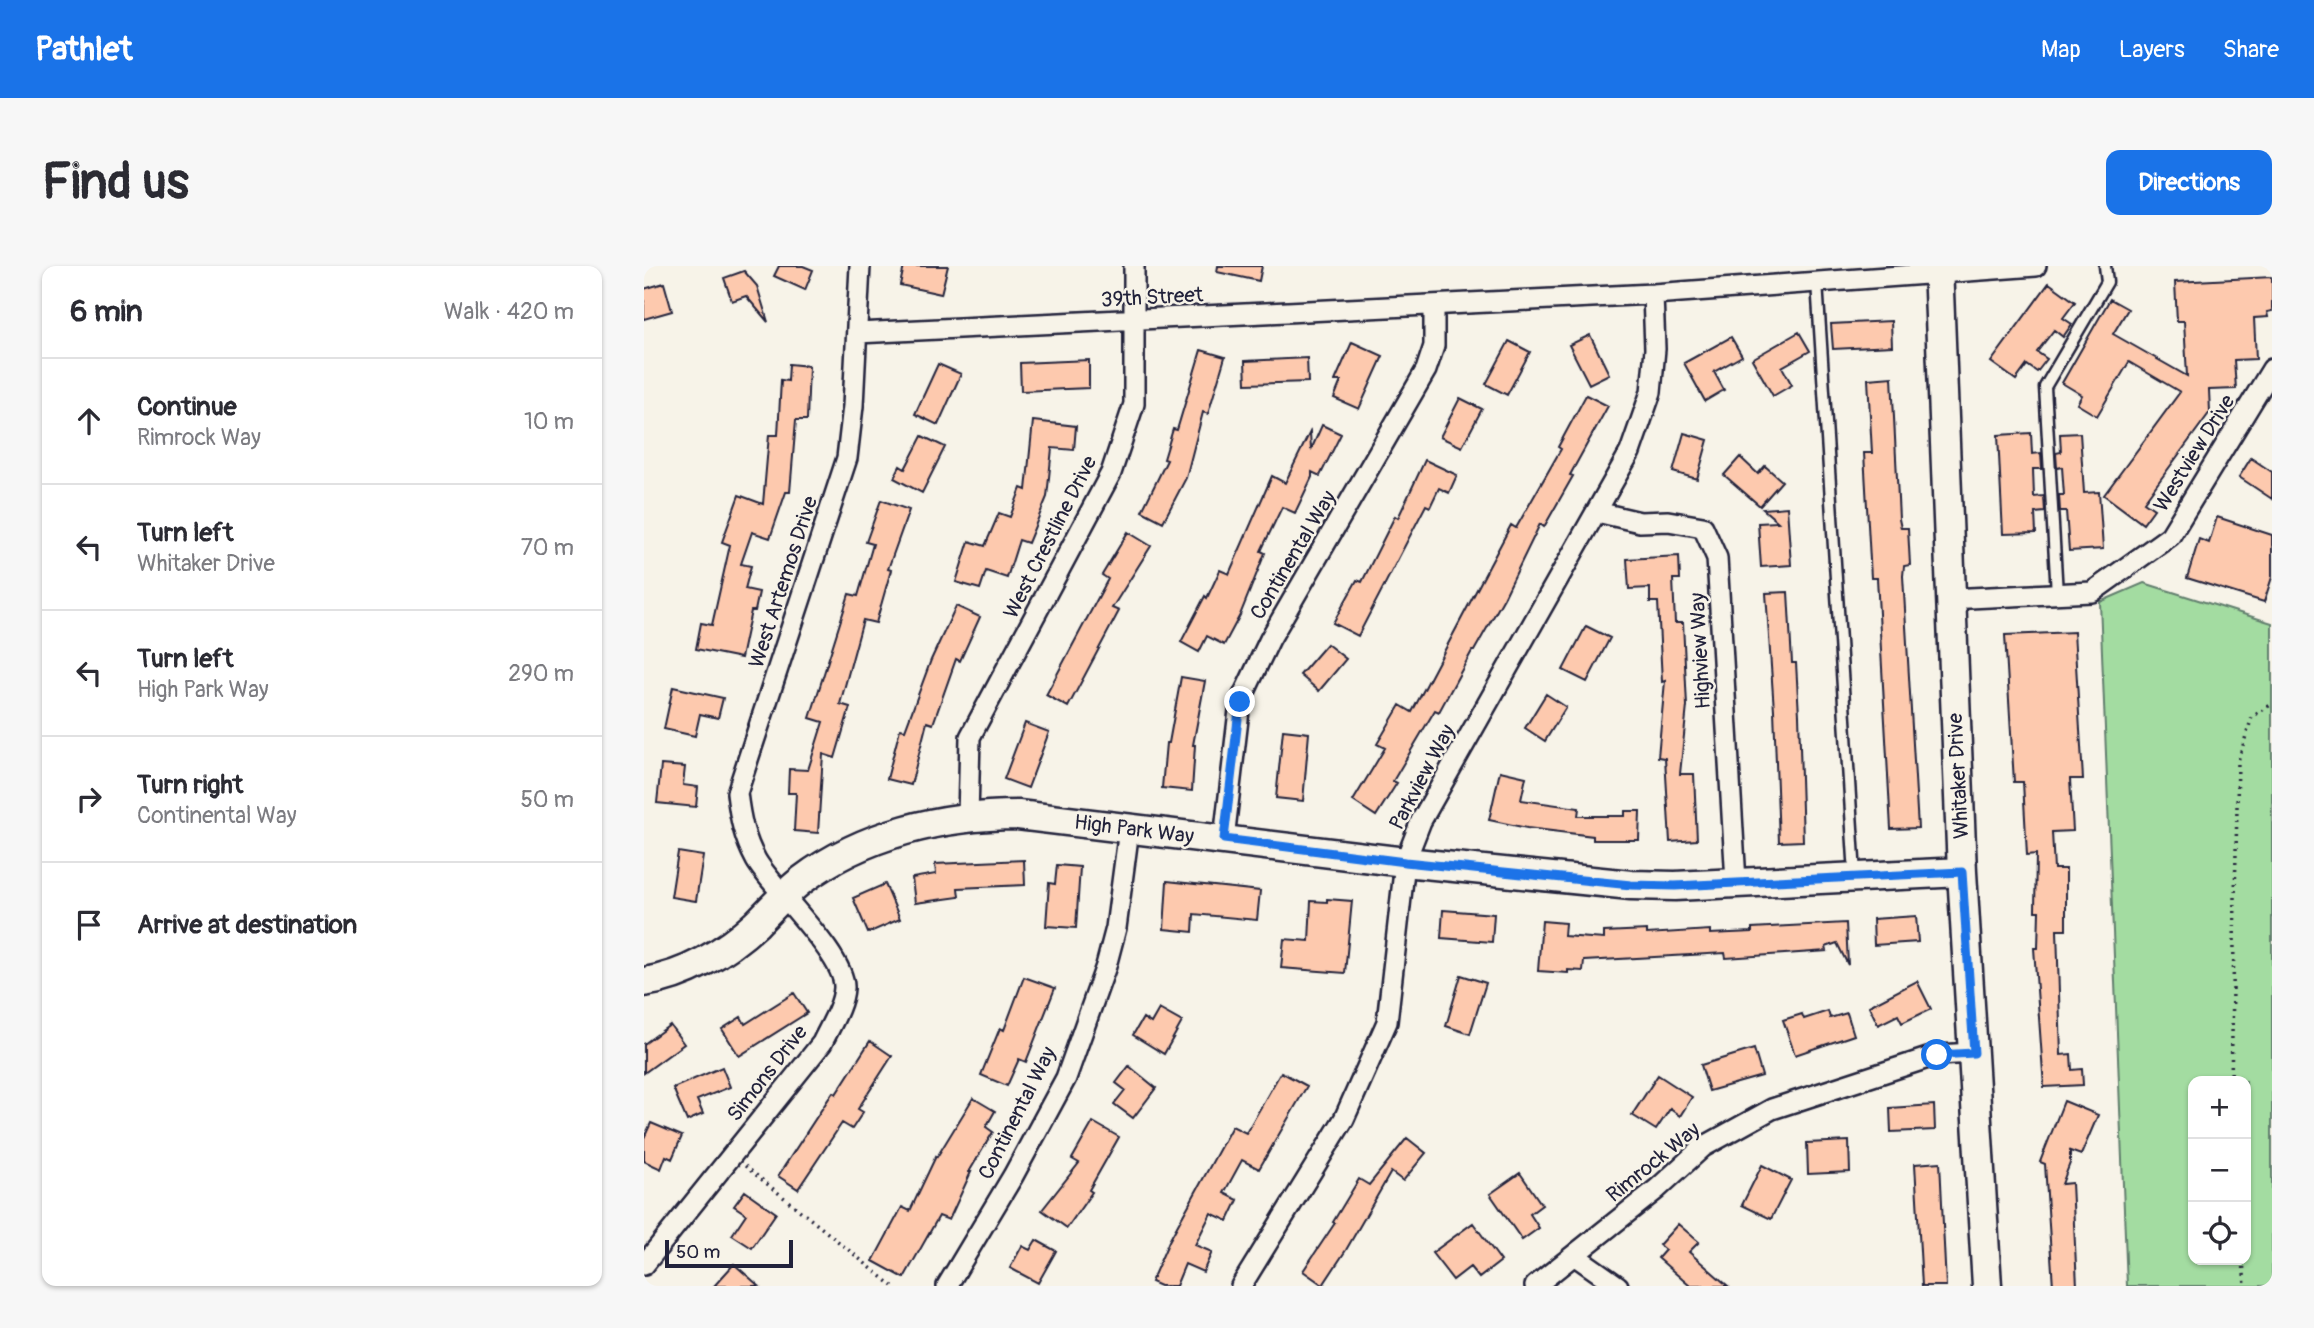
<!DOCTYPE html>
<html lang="en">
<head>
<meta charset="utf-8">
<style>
	body { margin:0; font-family:Pangolin,sans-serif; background:#f7f7f7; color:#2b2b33 }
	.controls { position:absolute; right:21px; bottom:21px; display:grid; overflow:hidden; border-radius:14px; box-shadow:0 2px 5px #0004 }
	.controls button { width:63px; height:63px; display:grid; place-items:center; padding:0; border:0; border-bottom:2px solid #e1e1e2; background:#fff; color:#2b2b33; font:35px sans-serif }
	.scale { position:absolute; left:21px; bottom:18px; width:128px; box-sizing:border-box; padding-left:7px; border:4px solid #22223b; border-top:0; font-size:19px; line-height:24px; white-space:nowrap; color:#22223b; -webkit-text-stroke:5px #f7f3e8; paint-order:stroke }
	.stop { position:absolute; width:21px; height:21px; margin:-16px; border:5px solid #1a73e8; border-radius:50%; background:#fff }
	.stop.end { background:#1a73e8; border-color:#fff; box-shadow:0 2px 7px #0008 }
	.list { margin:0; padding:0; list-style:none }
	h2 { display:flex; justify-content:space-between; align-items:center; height:91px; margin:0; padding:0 28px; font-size:30px }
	h2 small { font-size:23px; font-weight:400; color:#7c7c81 }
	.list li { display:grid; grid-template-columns:46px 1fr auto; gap:21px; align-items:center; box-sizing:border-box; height:126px; padding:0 28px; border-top:2px solid #e1e1e2 }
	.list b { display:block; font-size:26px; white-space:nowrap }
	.list p { margin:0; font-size:23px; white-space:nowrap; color:#7c7c81 }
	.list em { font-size:23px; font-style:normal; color:#7c7c81 }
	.icon { flex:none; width:38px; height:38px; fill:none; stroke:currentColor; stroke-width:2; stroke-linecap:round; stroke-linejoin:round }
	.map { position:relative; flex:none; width:1628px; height:1020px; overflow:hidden; border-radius:14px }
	header { display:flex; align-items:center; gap:42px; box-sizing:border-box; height:98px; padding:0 35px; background:#1a73e8; color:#fff }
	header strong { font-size:33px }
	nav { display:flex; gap:38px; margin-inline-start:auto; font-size:24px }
	.intro { display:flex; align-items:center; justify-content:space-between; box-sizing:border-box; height:168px; padding:0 42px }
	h1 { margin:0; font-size:49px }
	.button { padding:18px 32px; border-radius:14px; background:#1a73e8; color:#fff; font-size:24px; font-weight:700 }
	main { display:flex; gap:42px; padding:0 42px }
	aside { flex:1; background:#fff; border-radius:14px; box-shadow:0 2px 5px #0004 }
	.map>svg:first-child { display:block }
	.green { fill:#a3dca1; stroke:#627f6e; stroke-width:2; fill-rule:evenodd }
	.building { fill:#fdc9ae; stroke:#22223b; stroke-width:2 }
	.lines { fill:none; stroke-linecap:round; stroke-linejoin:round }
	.lane-casing { stroke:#22223b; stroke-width:15 }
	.street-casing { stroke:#22223b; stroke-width:24 }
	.secondary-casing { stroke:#22223b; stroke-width:33 }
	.path { stroke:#22223b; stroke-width:3.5; stroke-dasharray:2 5; stroke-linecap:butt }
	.lane { stroke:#f7f3e8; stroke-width:10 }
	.street { stroke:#f7f3e8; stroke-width:19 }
	.secondary { stroke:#f7f3e8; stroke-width:28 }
	.route { stroke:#1a73e8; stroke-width:9 }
	.labels { text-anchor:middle; stroke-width:5; stroke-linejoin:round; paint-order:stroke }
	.street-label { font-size:21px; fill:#22223b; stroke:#f7f3e8 }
</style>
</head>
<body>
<header>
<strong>Pathlet</strong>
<nav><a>Map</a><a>Layers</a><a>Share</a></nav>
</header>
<div class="intro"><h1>Find us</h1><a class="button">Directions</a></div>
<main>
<aside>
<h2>6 min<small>Walk · 420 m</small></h2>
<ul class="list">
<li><svg class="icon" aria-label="ahead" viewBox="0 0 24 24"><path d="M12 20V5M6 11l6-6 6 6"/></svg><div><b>Continue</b><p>Rimrock Way</p></div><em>10 m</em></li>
<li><svg class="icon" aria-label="left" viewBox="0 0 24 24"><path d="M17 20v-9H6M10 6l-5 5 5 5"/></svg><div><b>Turn left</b><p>Whitaker Drive</p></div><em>70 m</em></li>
<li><svg class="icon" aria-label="left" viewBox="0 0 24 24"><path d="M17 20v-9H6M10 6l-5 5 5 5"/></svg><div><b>Turn left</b><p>High Park Way</p></div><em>290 m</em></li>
<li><svg class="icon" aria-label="right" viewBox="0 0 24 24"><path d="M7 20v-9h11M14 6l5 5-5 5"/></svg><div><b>Turn right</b><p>Continental Way</p></div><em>50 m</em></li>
<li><svg class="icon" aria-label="arrive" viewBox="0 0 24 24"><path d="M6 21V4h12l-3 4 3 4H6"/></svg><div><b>Arrive at destination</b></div></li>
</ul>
</aside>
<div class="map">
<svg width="1628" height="1020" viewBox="0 0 1628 1020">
	<rect width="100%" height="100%" fill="#f7f3e8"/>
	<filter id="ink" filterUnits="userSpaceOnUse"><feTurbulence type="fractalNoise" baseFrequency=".0143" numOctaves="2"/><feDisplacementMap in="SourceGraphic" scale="14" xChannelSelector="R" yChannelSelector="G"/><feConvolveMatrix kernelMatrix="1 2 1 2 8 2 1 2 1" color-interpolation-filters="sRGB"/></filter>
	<g filter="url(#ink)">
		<path class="green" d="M1500 317 1628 357V1020H1483L1456 336ZM1602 815V994H1549V815Z"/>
		<path class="building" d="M135 0H159L169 4 161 24 130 10Z
			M260 0H304L297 28 256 19Z
			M574 0H618L615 15 573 6Z
			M100 5 113 20 124 56 102 30 88 35 80 12Z
			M1628 11V45L1623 46 1624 51 1610 52 1612 93 1590 94 1592 123 1565 124 1566 146 1500 236 1510 243 1499 258 1460 229 1536 126 1485 96 1453 150 1433 138 1438 129 1418 117 1466 33 1484 43 1469 68 1543 110 1540 55H1533L1531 16Z
			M20 17 28 45 0 53V23Z
			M1405 17 1431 36 1419 52 1428 58 1419 71 1410 64 1393 86 1403 93 1393 106 1383 99 1372 114 1347 96Z
			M1247 55 1248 80 1189 83 1187 58Z
			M1155 66 1166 85 1138 101 1148 119 1129 130 1108 93Z
			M946 69 965 108 945 118 925 79Z
			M1087 71 1098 90 1070 106 1080 124 1061 135 1040 97Z
			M865 75 886 86 863 129 842 118Z
			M708 76 739 90 715 143 690 132 697 115H691Z
			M557 84 581 91 564 148 559 146 542 212 519 256 498 245 523 194 520 193 529 163 533 164Z
			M663 92 664 116 602 118 601 95Z
			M445 94V122L377 125 376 97Z
			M145 98 165 100 163 154H152L146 226H142L126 272 108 266 97 298 107 300 101 323 115 326 111 345H107L97 392 52 383 57 357 68 359 86 279 78 276 95 229 119 238 125 169H134L137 114 144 115Z
			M294 98 317 108 294 159 271 148Z
			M1248 111 1255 253 1257 262H1264L1266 299 1260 300 1259 310 1274 562 1247 563 1233 312H1227L1220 187H1228L1224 113Z
			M942 129 964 140 926 209 929 210 900 261 896 258 860 332 830 385H828L795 446 791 444 749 515 753 517 732 550 709 535 741 482 733 478 756 439 768 446 867 259 872 262 917 183 914 181Z
			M816 132 838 143 818 181 796 171Z
			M389 155 432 160 430 184 408 182 403 231 384 277 375 274 363 312 342 305 336 323 312 316 325 275 341 280 355 247 366 251 377 222 382 224Z
			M678 159 697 168 676 210 668 206V211L651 247 638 241 617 285 621 287 596 349 580 379 563 370 555 386 537 376 561 330 563 332 576 304 585 308 628 210 641 217 666 166 667 184Z
			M1040 167 1064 174 1053 213 1029 206Z
			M1387 167 1388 188 1397 187 1398 203H1389L1390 231 1400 230 1401 246 1391 247 1392 267 1359 268 1354 169Z
			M1436 167 1440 227 1455 226 1459 283 1425 285 1422 245H1416L1415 229H1420L1418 201 1413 202 1412 187 1417 186 1416 168Z
			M278 170 301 181 278 227 250 212 256 200 261 203Z
			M1096 191 1114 208 1121 200 1138 215 1116 240 1080 209Z
			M1607 192 1628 206V233L1595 211Z
			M781 194 813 209 805 227 795 222 786 241 782 239 714 370 689 357 713 314 718 316 751 250 754 252Z
			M237 234 265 244 244 303 247 304 232 357 219 354 196 438 206 441 191 492 179 488 174 567 150 565 152 527H144L145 503 164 504 179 456 166 452 205 328 214 330 229 278 222 276Z
			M1143 241 1147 299 1117 301 1114 257 1134 256 1119 243Z
			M1573 251 1628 269V311L1620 336 1543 312 1555 273 1565 277Z
			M484 266 507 280 468 342 475 345 424 441 402 429 464 313 458 309Z
			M1035 290 1036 313H1029L1031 357H1039L1043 440 1036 508H1050L1053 574 1026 576 1021 492 1014 491 1021 415 1018 416 1014 336H1006V322L985 323 983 293Z
			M1144 326 1148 397H1152L1155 449 1159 575 1135 576 1130 444 1122 327Z
			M312 340 336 351 316 395 312 393 289 458 283 456 267 519 243 513 256 463 261 464 287 394Z
			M942 360 966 372 943 416 919 404Z
			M1430 366 1439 513H1426L1429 565 1408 566 1410 603H1422V664H1413L1417 789 1427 788 1428 804 1438 803 1439 819 1400 821 1390 682H1394L1395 645H1391L1392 588 1383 589 1379 516H1370L1361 369Z
			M683 378 702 393 675 425 656 409Z
			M537 411 561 415 549 479H551L548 525 518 522 522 477H525Z
			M29 421 79 432 74 452 56 448 51 470 20 463Z
			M902 428 922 441 901 475 881 462Z
			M381 457 405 466 384 522 360 513Z
			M639 464 665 467 659 535 632 532Z
			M17 499 41 501 39 519 54 521 52 541 13 537Z
			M856 505 882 511 877 534 935 542 934 550H981V545H996L995 574H949V570L883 562 845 554Z
			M34 586 59 590 52 635 27 631Z
			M380 594 381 619 314 622 315 631 271 637 268 612 292 608 291 598Z
			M413 599 436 601 432 662 402 660 405 617 411 618Z
			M523 615 616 625 613 654 550 648 549 666 520 663Z
			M241 618 256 653 224 667 209 632Z
			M683 633 708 635 701 707 637 702 640 673 665 675 667 635 683 636Z
			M799 644 850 648 848 676 797 672Z
			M1272 650 1274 676 1230 679 1229 653Z
			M898 655 921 657 920 670 960 673V666L1003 664V668L1066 664V668L1108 666V662L1202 657 1204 699 1193 677 1182 681 1183 685 1082 692 1081 687 940 695 939 705 924 704V707L894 705Z
			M817 709 842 717 826 768 802 760Z
			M380 711 411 722 382 796 375 793 363 820 337 809 356 762 360 764Z
			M1273 715 1287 743 1258 757 1254 749 1234 759 1225 740Z
			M150 727 163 747 95 790 78 763 97 751 101 758Z
			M515 743 538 756 520 788 489 769 499 752 507 757Z
			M1184 745 1186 752 1203 747 1210 769 1151 789 1139 754 1158 748 1160 753Z
			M26 759 40 778 0 807V778Z
			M226 775 248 790 214 843 219 846 208 863 198 857 154 923 134 910 189 826 192 828Z
			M1110 783 1118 810 1065 825 1057 799Z
			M485 800 512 822 489 852 470 838 481 824 472 817Z
			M78 801 86 821 53 834 59 848 43 855 29 822Z
			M637 806 663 820 615 903 598 894 580 927 594 934 584 955 567 947 551 979 568 986 559 1006 541 998 532 1020H516L507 1016 525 975 588 860 602 867Z
			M1014 809 1048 831 1036 850 1026 843 1012 864 988 849Z
			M329 832 351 845 342 861 349 866 325 906H327L305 954 295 950 260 1012 229 995 258 941 266 945 292 890 293 891Z
			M1420 835 1454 849 1437 889 1426 885V897L1418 918 1428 917 1433 1020H1409L1401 898 1396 896Z
			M1290 839 1291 864 1247 866 1246 842Z
			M449 856 475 871 445 924 448 926 423 962 398 944 435 897 428 893Z
			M7 857 38 870 28 893 22 890 17 903 0 895V872Z
			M763 872 782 887 759 915 747 906 702 984 679 1019 659 1005 691 957 689 956 715 913 725 919Z
			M1205 875 1206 906 1164 908 1163 877Z
			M1296 896 1302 1020H1278L1271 898Z
			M1118 899 1147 914 1127 953 1098 939Z
			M876 907 898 939 886 948 895 962 878 974 846 928Z
			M101 925 132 947 108 982 88 969 102 948 90 940Z
			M829 957 857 995 835 1012 826 1001 809 1014 788 987Z
			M1034 958 1055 976 1045 986 1084 1020H1046L1014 992 1021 984 1015 979Z
			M392 974 412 985 394 1017 366 1002 378 980 386 984Z
			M90 998 115 1020H70Z"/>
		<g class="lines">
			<defs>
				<path id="lane" d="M1173 16 1211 609
					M1413 328 1401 121 1463 16 1461 0"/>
				<path id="street" d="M213 67 1009 28 1392 0
					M953 246 996 256 1024 255 1059 261 1073 292 1092 616
					M1305 333 1448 326 1526 270 1628 103
					M324 552 326 471 467 207 490 138V0
					M580 573 596 436 626 373 782 104 790 80V39
					M930 989 974 1020
					M0 999 178 777C186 760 199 740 200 722 202 690 129 624 112 594 100 572 96 552 93 527L203 192 209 140 216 0
					M303 1020 369 910 422 812 462 700 472 662 485 563
					M597 1020 700 853 743 756 761 596 777 555 986 186 1007 126 1011 83 1009 28
					M891 1020 1013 923 1059 881 1128 843 1293 789 1330 787"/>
				<path id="secondary" d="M1294 0 1318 606 1343 1020
					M0 716C41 710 82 686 112 658 127 643 141 627 158 614 219 568 299 549 374 549L761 596 987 619 1031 620 1318 606"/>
			</defs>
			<use href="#lane" class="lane-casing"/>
			<use href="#street" class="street-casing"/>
			<use href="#secondary" class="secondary-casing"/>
			<path class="path" d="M1587 815 1594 495 1608 451 1628 438
				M101 900 249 1020
				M1599 994 1601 1020"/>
			<use href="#lane" class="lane"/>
			<use href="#street" class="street"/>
			<use href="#secondary" class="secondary"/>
		</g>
	</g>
	<g class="lines" filter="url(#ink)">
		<path class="route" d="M596 436 580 573 761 596 987 619 1031 620 1318 606 1330 787 1293 789"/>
	</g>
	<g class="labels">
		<g class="street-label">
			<text transform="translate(508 31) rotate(-3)" y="7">39th Street</text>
			<text transform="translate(1550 187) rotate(-58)" y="7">Westview Drive</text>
			<text transform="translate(406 271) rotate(-63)" y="7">West Crestline Drive</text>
			<text transform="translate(649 289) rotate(-59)" y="7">Continental Way</text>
			<text transform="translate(139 316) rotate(-72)" y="7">West Artemos Drive</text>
			<text transform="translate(1056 385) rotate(-93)" y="7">Highview Way</text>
			<text transform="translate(1314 510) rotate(-93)" y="7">Whitaker Drive</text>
			<text transform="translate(778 511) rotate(-62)" y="7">Parkview Way</text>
			<text transform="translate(490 563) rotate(7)" y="7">High Park Way</text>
			<text transform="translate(123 807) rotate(-52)" y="7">Simons Drive</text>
			<text transform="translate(373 847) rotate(-63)" y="7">Continental Way</text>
			<text transform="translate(1009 896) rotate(-39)" y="7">Rimrock Way</text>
		</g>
	</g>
</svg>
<div class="controls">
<button>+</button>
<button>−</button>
<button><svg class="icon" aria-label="locate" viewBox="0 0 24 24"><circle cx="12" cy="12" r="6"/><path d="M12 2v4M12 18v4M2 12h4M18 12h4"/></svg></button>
</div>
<div class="scale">50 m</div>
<div class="stop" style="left:1293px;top:789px"></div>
<div class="stop end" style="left:596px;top:436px"></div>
</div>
</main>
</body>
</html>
